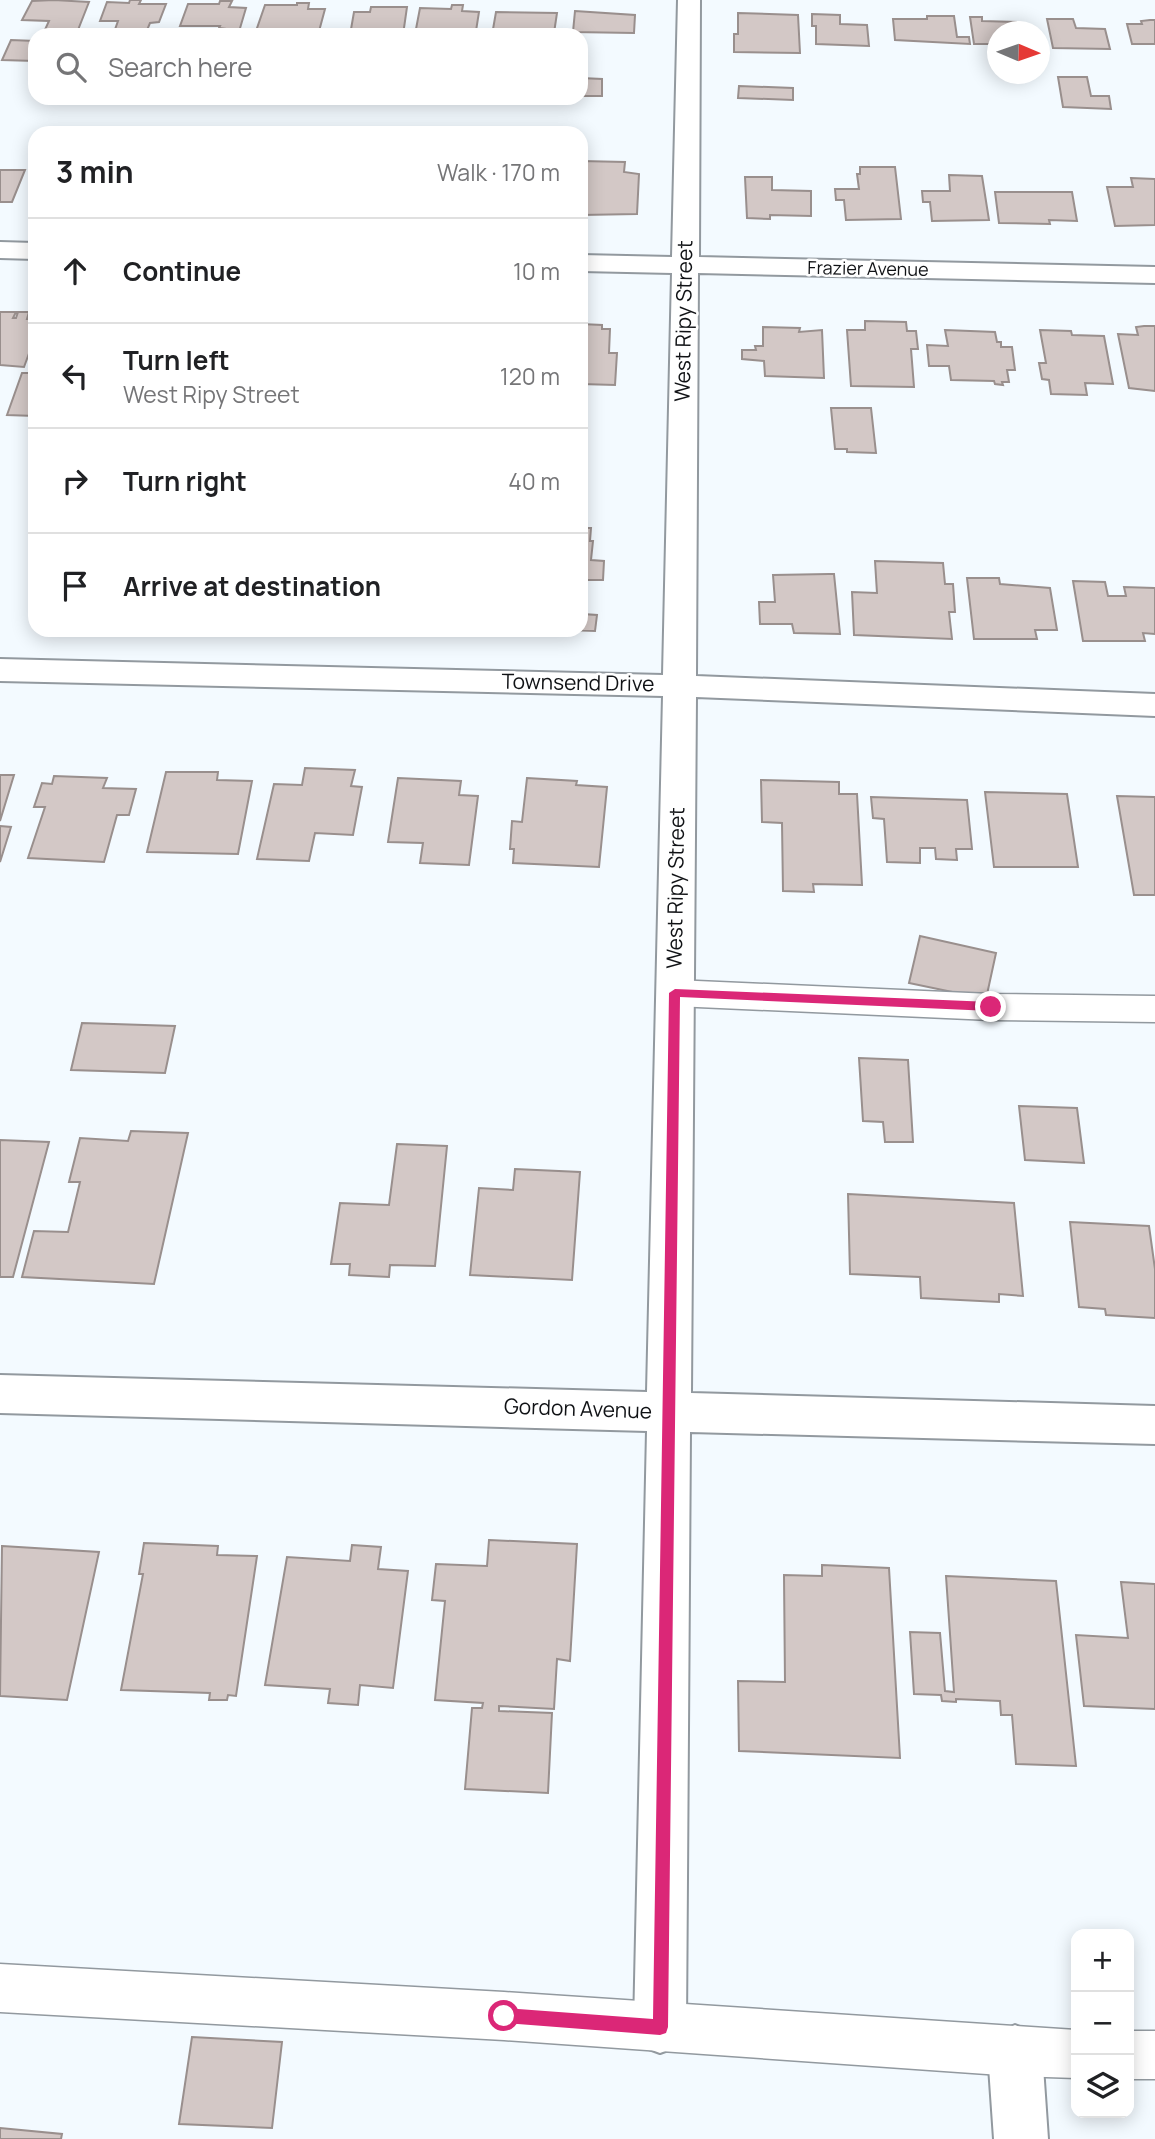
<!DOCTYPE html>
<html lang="en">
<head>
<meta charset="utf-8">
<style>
	body { margin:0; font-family:Manrope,sans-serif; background:#f6f6f6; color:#202124 }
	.controls { position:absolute; right:21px; bottom:21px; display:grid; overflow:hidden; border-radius:14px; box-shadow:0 4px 18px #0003 }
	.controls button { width:63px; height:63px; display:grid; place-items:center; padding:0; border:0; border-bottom:2px solid #e0e0e0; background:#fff; color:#202124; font:35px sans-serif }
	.compass { position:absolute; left:987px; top:21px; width:63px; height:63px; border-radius:50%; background:#fff; box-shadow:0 4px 18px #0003; rotate:92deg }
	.stop { position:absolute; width:21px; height:21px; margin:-16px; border:5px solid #db2777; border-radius:50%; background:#fff }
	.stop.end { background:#db2777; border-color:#fff; box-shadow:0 2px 7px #0008 }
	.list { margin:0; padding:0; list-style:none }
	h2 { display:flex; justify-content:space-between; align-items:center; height:91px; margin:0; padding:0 28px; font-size:30px }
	h2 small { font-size:23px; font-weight:400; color:#757577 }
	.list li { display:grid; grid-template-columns:46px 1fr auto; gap:21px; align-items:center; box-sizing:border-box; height:105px; padding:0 28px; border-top:2px solid #e0e0e0 }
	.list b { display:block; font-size:26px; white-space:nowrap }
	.list p { margin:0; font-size:23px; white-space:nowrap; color:#757577 }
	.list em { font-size:23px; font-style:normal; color:#757577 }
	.icon { flex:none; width:38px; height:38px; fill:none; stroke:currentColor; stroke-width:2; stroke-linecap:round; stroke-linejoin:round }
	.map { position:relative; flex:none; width:1155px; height:2139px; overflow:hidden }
	.search { position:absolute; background:#fff; box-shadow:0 4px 18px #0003; left:28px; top:28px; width:560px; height:77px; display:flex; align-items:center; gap:18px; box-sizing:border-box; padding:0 24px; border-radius:21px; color:#757577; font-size:26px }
	.panel { position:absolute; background:#fff; box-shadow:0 4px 18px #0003; left:28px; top:126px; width:560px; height:511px; border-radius:21px }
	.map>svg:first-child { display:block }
	.building { fill:#d3c8c6; stroke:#998f8d; stroke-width:2 }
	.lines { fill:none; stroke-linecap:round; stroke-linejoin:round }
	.service-casing { stroke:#92999f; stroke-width:3 }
	.minor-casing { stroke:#92999f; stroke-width:4 }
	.service { fill:#fff; fill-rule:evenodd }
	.minor { fill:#fff; fill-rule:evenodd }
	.route { fill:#db2777 }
	.labels { text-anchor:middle; stroke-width:5; stroke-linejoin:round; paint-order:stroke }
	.far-street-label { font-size:18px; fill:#101215; stroke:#fff }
	.street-label { font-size:21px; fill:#101215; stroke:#fff }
</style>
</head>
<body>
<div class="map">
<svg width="1155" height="2139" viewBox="0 0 1155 2139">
	<rect width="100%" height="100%" fill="#f3faff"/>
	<path class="building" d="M54 0 89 2 76 35 43 34 49 21 22 20 32 1Z
		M130 0H141L139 4H166L159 22 150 23 145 35H113L118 21H100L107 2 129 3Z
		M220 1H232L229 7 246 8 238 35H224L227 29 219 28 220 26H180L188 4H219Z
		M297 3H309L308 9H325L318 35 255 34 265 5H297Z
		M452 5H463L462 11 479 12 476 31 416 29 420 8 451 9Z
		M371 7H407L403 35H350L354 12H370Z
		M575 11 635 15 634 33 573 32Z
		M496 12 557 13 554 33 492 35Z
		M738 13 798 15 800 53 734 52V34H738Z
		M812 14 840 15V24L867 25 869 46 816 44V26H812Z
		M927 16H954L957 37H969L970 44 895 40 893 19H927Z
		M970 17H982V21L1018 22 1020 32H998V44H974Z
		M1047 19H1073L1076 28 1105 29 1110 49 1053 48Z
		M1150 20H1155V44H1132L1127 24H1142L1141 21Z
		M11 40 35 41V61L2 60Z
		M1058 77H1087L1091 96H1109L1111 109 1063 107Z
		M581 78 602 79V96H581Z
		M739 86 793 88V100L738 98Z
		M581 161 625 162 624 172 639 174 637 214 581 215Z
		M860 167H895L901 219 846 220 844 200H836L835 189H859L857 174H860Z
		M0 170H25L12 202H0Z
		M949 175 982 176 989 220 932 221 930 202H923L922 191H950Z
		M745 177H772V190L811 191V216L770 215V219L747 218Z
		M1131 178 1155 179V225L1115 226 1107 187H1133Z
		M995 192H1072L1077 221 1049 220 1050 224 999 223Z
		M0 312H16L13 318H16L18 312H29L27 319H35V337L24 367 0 365Z
		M865 321 906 322 907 331H916L918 349H911L914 387 851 386 847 330H865Z
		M581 324 602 325V329H610L609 353H617L615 385 581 384Z
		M1144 326H1155V391L1129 388 1118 334 1138 335 1136 327Z
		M763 327 800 328 799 332 822 330 824 378 765 376 764 361 742 359V350H756L755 346H763Z
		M945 330 995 332 997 342H1001V347H1012L1015 370H1007L1009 382H1002L1003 385 995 384 994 381 951 380 949 366H929L927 345 948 346Z
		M1040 330 1071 331 1072 335 1104 336 1113 384 1085 383 1087 395 1051 394 1049 380 1042 379 1039 363H1046Z
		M22 373H35V416L7 415Z
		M831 408H871L876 453 847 452V449H835Z
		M581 528H591L590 541H593L591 560 604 561 603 580H586L583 614 597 615 595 631 567 630H581Z
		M875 561 943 563 945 584H953L955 612H949L952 639 854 635 852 592 877 593Z
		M829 574H834L840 634 794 633 792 624H760L759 602H775L773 575Z
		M967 578H999L1000 584 1050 588 1057 630H1035L1037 639H974Z
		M1073 581 1105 582 1108 596H1126L1124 587 1155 588V634L1143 633 1145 641H1083Z
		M305 768 355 770 351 786 362 787 353 835 315 833 309 861 257 859 274 784 302 785Z
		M166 772H218L217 780 252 781 238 854 147 852Z
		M0 775H14L0 821Z
		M54 776 107 778 103 788 136 789 129 815H117L104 862 28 858 45 807H34L42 783 52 784Z
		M398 778 461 781 459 795 478 796 469 865 420 863 423 843 388 842Z
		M527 778 577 781 576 785 607 787 599 867 513 863 514 849H510L512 821 522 822Z
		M761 780 839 782V794H857L862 885 813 884 814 892 783 891 782 823 762 822Z
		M985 792 1067 794 1078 867H994Z
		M1117 796 1155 797V895H1134Z
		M871 797 967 800 972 849H956L957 860 936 859 935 848H920V863L887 862 884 819 873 818Z
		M0 826 11 827 0 862Z
		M920 936 996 953 986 999 909 983Z
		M82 1023 175 1026 165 1073 71 1070Z
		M859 1058 908 1060 913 1142H885L883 1122 863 1121Z
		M1019 1106 1077 1108 1084 1163 1025 1160Z
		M131 1131 188 1133 154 1284 22 1277 34 1231 68 1232 80 1182H69L80 1138 128 1141Z
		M0 1140 49 1142 13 1277H0Z
		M397 1144 447 1146 435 1266 390 1265 389 1277 349 1275 350 1264H331L340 1203 389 1205Z
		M515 1169 580 1172 572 1280 470 1275 479 1188 513 1190Z
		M848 1194 1014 1203 1023 1296 999 1294V1302L921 1298 920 1277 850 1274Z
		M1070 1222 1149 1226 1155 1269V1318L1106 1315 1105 1309 1079 1307Z
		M489 1540 577 1544 570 1661 557 1659 554 1709 499 1706V1711L552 1713 548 1793 465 1789 472 1708H482L483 1703 435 1700 445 1601 432 1600 436 1564 487 1566Z
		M144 1543 218 1546 217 1555 257 1556 236 1696 228 1695 227 1700H209L210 1693 121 1690 143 1574H139Z
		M352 1545 381 1547 378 1569 408 1571 393 1688 360 1685 358 1705 328 1703 330 1689 265 1685 287 1557 350 1561Z
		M2 1546 99 1552 67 1700 0 1696Z
		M822 1565 889 1568 900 1758 739 1751 738 1681 785 1682 784 1575 822 1576Z
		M946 1576 1056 1581 1076 1766 1016 1764 1012 1715H1001L1000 1701 956 1699V1702L942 1701 941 1695 914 1694 910 1632 940 1633 945 1691 954 1692Z
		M1121 1582 1155 1584V1709L1084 1706 1076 1635 1128 1638Z
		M192 2037 282 2042 272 2128 179 2124Z
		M0 2128 62 2134 61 2139H0Z"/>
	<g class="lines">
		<defs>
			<path id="service" d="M675 980 991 994 1155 996V1022L991 1020 675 1006 663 1002 658 993 663 984Z
				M0 1964 504 1992 1076 2030V2078L1015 2076 504 2040 0 2012Z
				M1129 2031H1155V2079H1129Z"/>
			<path id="minor" d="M678 0H700L699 257 1155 267V283L698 273 696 676 1155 694V716L696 697 691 1393 1155 1406V1444L690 1432 686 2027 679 2046 660 2053 641 2046 634 2027 647 1431 0 1413V1375L647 1392 663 696 0 681V659L663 675 672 273 581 271V255L672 257Z
				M0 242 35 243V259L0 258Z
				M1015 2025 1034 2033 1042 2052 1048 2139H994L988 2052 996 2033Z"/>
		</defs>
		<use href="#service" class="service-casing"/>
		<use href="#minor" class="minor-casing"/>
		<use href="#service" class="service"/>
		<use href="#minor" class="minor"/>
	</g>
	<path class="route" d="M675 989 991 1002 996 1007 991 1011 680 997 668 2027 666 2033 660 2035 504 2023 499 2021 496 2016 499 2010 504 2008 653 2019 669 993Z"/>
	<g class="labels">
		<g class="far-street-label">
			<text transform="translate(868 269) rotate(1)" y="6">Frazier Avenue</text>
		</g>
		<g class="street-label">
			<text transform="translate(684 321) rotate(-89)" y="7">West Ripy Street</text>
			<text transform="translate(578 683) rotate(1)" y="7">Townsend Drive</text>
			<text transform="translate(676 888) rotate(-89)" y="7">West Ripy Street</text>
			<text transform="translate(578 1409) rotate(2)" y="7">Gordon Avenue</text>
		</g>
	</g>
</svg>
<div class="controls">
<button>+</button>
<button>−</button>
<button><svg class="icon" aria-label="layers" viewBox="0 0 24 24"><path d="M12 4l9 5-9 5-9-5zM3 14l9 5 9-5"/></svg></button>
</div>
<svg class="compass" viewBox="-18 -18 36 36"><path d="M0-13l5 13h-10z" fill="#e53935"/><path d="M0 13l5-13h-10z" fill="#757577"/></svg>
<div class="stop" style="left:504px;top:2016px"></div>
<div class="stop end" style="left:991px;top:1007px"></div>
<div class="search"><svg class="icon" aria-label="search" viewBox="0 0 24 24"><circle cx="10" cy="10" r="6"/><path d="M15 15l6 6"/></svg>Search here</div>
<section class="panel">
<h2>3 min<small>Walk · 170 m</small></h2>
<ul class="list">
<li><svg class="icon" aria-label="ahead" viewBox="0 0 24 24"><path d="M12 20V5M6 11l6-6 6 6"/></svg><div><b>Continue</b></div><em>10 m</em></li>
<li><svg class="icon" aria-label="left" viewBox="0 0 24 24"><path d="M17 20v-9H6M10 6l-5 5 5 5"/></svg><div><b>Turn left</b><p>West Ripy Street</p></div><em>120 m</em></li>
<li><svg class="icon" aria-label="right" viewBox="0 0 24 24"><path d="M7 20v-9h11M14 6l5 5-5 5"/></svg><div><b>Turn right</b></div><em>40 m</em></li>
<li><svg class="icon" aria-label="arrive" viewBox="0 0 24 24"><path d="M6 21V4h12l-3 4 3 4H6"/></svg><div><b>Arrive at destination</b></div></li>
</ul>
</section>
</div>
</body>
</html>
